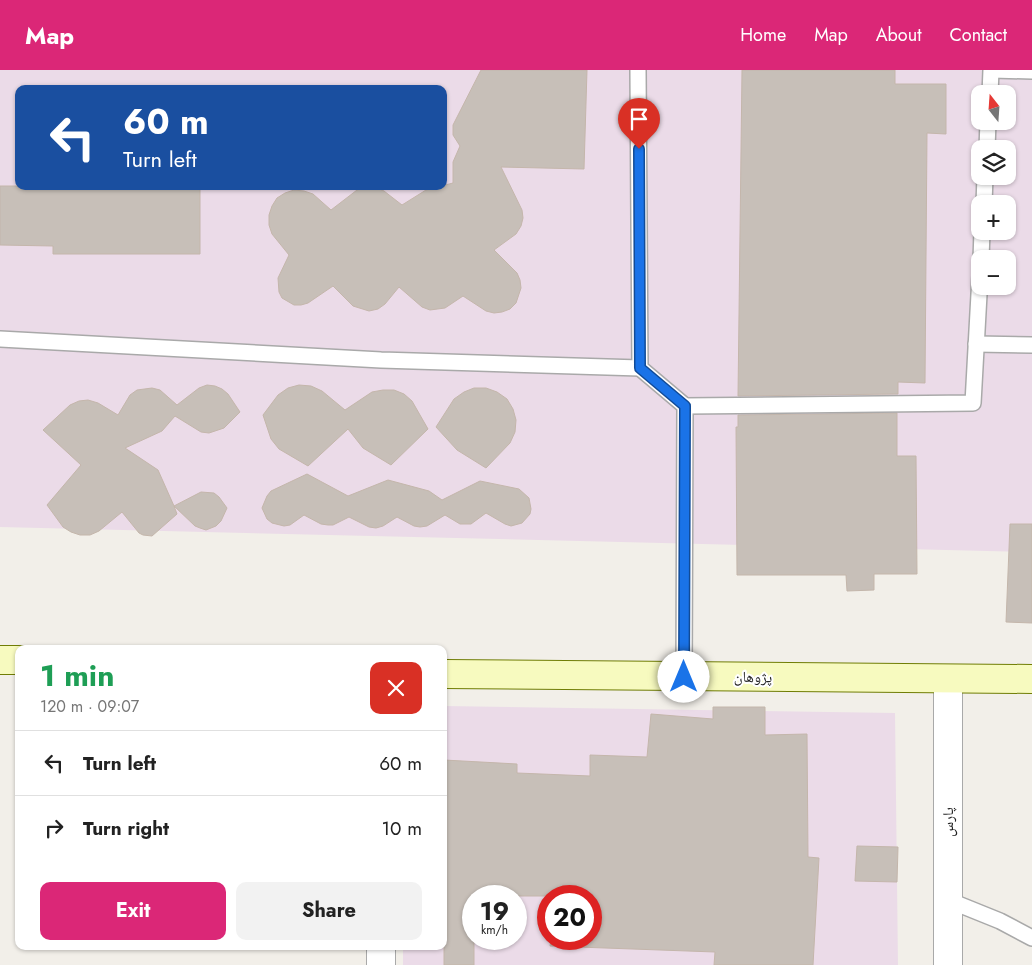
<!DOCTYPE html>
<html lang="en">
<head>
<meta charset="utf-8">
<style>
	body { margin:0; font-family:Jost,"Noto Naskh Arabic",sans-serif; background:#f2f2f2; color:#222; height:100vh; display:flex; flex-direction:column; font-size:19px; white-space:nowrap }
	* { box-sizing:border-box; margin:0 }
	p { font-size:16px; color:#767676 }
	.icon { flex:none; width:28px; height:28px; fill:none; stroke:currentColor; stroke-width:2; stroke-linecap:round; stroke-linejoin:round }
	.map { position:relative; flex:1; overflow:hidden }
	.details { position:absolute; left:15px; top:575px; width:432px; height:305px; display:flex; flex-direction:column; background:#fff; border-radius:10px; box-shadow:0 1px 4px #0004 }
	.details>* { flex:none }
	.hud { position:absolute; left:15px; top:15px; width:432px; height:105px; border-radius:10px; box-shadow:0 1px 4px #0004; background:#1a4fa0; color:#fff; overflow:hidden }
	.needle { width:32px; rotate:343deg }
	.tools { position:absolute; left:971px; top:15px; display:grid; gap:10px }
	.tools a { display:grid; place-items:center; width:45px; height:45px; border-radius:10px; background:#fff; box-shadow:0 1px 4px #0004; font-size:25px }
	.speed { position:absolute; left:462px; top:815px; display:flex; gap:10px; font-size:25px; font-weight:700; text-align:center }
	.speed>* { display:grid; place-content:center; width:65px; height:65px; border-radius:50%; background:#fff; box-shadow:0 1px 4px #0004; line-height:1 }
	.speed small { font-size:12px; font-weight:400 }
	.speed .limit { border:8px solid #d22; background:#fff; color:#111 }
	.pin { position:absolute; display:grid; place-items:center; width:42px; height:42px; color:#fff; margin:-51px -21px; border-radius:50% 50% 50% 0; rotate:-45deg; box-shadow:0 0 5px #0007 }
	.pin .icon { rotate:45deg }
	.me { position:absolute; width:55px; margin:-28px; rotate:0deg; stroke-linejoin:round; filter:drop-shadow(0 0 4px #0008) }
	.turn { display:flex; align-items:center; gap:18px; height:105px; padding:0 25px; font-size:22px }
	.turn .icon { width:65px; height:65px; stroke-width:2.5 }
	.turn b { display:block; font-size:35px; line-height:42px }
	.round { display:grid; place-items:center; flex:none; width:52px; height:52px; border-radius:10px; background:#f2f2f2 }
	.head { display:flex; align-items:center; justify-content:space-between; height:85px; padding:0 25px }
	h1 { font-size:30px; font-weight:700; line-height:38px; color:#1e9e55 }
	.primary-button { display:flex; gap:10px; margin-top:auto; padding:10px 25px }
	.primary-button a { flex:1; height:58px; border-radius:10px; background:#db2777; color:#fff; font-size:20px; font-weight:700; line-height:58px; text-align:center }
	.primary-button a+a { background:#f2f2f2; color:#222 }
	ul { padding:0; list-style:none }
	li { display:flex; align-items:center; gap:15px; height:65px; padding:0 25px; border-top:1px solid #e0e0e0 }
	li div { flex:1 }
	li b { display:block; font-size:19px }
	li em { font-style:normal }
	header { display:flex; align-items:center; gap:30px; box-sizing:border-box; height:70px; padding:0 25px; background:#db2777; color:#fff }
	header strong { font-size:24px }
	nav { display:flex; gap:28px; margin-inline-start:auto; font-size:18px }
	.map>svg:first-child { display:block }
	.industrial { fill:#ebdbe8; fill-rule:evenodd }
	.building { fill:#c7bfb8; stroke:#c4b6ab }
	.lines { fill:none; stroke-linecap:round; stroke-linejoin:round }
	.service-casing { stroke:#a9a9a9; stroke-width:18 }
	.minor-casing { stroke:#a9a9a9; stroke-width:30 }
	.secondary-casing { stroke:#707d05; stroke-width:30 }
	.service { stroke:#fff; stroke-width:15 }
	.minor { stroke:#fff; stroke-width:28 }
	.secondary { stroke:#f7fabf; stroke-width:28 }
	.route-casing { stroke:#114b97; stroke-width:12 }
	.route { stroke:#1a73e8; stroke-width:9 }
	.labels { text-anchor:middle; stroke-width:4; stroke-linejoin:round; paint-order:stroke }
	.street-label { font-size:15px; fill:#222; stroke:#fff }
</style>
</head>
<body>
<header>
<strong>Map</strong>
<nav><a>Home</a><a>Map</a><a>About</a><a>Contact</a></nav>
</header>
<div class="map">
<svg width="1032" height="895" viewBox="0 0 1032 895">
	<rect width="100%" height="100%" fill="#f2efe9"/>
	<g class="industrial">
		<path d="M0,0H1032V482L0,457ZM19,19H444V116H19ZM980,24H1008V51H980ZM980,79H1008V106H980ZM980,134H1008V161H980ZM980,189H1008V216H980Z"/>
		<path d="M444,636L895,643L898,895H403V876H444ZM474,826H516V869H474ZM549,826H591V869H549Z"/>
	</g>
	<g class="building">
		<polygon points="481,0 587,0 584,99 501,97 522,140 523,148 521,156 516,164 494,180 517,203 520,210 521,218 516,233 510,239 502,242 494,243 486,241 463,226 445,238 430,240 422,237 399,217 385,234 378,239 369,241 353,236 333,216 308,233 301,235 294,235 282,228 279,222 278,208 289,185 272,164 269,155 269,145 272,136 277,128 285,123 294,120 304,121 313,124 331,140 357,120 366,117 375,117 384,121 402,135 426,120 453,113 453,92 460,76 453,65 453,55"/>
		<polygon points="742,0 895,0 895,14 946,14 946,64 927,63 925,313 898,312 898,324 738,326"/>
		<polygon points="0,116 200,116 200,184 53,184 53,176 0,175"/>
		<polygon points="207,315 215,316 222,319 228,324 240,342 224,358 209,363 201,362 175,346 162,361 125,378 158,400 174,436 201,422 214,423 219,427 227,438 221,451 216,456 206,460 200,458 195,456 174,436 177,444 152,466 143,465 139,463 122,442 99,461 90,465 80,465 71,462 63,457 47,435 81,395 43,360 70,335 79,331 88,330 98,333 118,345 130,325 137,320 152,318 160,320 177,335 199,318"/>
		<polygon points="299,315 311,316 322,321 345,340 372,322 383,320 394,320 404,324 412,331 428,359 391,395 363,378 348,359 308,396 279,379 271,369 263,345 278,325 288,318"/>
		<polygon points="474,318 486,318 497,322 507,329 513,339 516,350 515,362 510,373 486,398 457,380 436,357 454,329 464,322"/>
		<polygon points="897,343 897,386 916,386 917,504 874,504 874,520 847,521 846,505 737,505 736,357 738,357 738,345"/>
		<polygon points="307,404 348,426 388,410 429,421 442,430 480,411 519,419 529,428 531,439 530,444 522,453 511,456 505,454 486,443 471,454 460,454 445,445 427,456 420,457 414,456 397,447 383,456 376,458 369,457 349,447 333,455 328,455 321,454 304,445 290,455 284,456 272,453 267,449 262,438 267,426 271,421"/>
		<polygon points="1010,454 1032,454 1032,553 1006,552"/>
		<polygon points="713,637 765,637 765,665 807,664 808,787 819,788 813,895 714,895 715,882 550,876 551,869 591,869 591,826 474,826 474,895 444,895 444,690 517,694 517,703 590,706 590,685 647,687 651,644 713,649"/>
		<polygon points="857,776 898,777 897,812 855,811"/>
	</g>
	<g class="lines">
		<g class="service-casing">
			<g id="service">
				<polyline points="638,0 640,298 685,336 684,607"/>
				<polyline points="992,0 1032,1"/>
				<polyline points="990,24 991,0"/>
				<polyline points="987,79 988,51"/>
				<polyline points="984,134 985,106"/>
				<polyline points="981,189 982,161"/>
				<polyline points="0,269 381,290 640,298"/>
				<polyline points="976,274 1032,275"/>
				<polyline points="685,336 973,333 980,206"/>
				<polyline points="948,830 1000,851 1032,868"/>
			</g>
		</g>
		<g class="minor-casing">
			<g id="minor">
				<polyline points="381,876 381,895"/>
				<polyline points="948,895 948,610"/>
			</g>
		</g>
		<g class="secondary-casing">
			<g id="secondary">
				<polyline points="0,590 19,590"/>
				<polyline points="444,604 1032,609"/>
			</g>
		</g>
		<use href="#service" class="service"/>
		<use href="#minor" class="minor"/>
		<use href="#secondary" class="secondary"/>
	</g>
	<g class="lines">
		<g class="route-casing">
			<polyline id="route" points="639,79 640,298 685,336 684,607"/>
		</g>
		<use href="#route" class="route"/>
	</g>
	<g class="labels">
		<g class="street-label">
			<text transform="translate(753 607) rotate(1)" y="5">پژوهان</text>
			<text transform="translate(948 752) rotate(-90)" y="5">پارس</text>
		</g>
	</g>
</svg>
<div class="tools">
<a><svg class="needle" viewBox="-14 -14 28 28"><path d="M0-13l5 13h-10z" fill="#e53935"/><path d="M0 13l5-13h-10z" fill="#767676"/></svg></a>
<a><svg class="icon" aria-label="layers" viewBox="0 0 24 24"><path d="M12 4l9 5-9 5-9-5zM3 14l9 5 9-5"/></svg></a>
<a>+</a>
<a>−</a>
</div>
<div class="speed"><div>19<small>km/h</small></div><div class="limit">20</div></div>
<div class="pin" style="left:639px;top:79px;background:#d93025"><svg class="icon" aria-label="arrive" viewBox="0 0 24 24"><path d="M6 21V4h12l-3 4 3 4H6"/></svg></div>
<svg class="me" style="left:684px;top:607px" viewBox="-20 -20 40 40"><circle r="19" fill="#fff"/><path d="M0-13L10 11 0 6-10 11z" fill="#1a73e8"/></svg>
<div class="hud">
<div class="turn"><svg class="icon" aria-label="left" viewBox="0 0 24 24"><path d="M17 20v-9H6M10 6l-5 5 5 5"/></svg><div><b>60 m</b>Turn left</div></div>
</div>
<section class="details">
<div class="head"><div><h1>1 min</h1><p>120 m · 09:07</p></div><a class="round" style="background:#d93025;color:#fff"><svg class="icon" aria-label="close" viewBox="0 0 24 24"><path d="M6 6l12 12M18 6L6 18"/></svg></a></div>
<ul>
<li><svg class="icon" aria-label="left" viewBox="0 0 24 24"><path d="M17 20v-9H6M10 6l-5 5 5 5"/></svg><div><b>Turn left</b></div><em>60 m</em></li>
<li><svg class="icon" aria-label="right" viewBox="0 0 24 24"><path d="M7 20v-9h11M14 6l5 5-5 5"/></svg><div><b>Turn right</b></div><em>10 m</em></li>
</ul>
<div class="primary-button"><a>Exit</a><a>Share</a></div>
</section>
</div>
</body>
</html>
